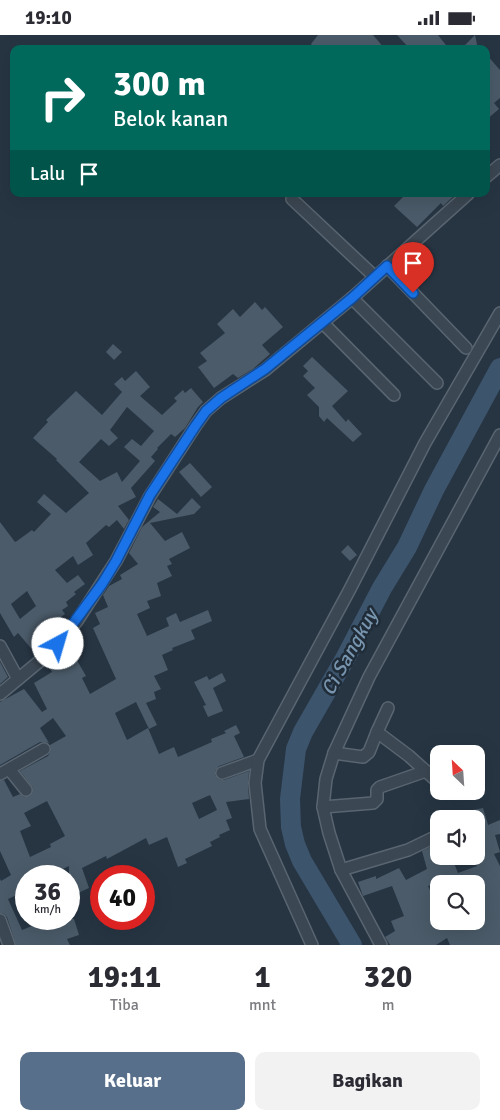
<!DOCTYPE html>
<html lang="id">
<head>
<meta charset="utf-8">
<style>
	body { margin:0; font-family:Signika,sans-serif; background:#f2f2f3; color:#2b2b33; height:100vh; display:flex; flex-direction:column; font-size:19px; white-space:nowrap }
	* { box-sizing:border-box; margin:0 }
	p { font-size:16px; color:#7c7c81 }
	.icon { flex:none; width:28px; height:28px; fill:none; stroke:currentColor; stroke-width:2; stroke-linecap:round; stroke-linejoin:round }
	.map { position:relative; height:910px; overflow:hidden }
	.details { display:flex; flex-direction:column; background:#fff; flex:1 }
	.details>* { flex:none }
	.hud { position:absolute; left:10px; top:10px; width:480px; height:152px; border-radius:10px; box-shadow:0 5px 20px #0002; background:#00695c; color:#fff; overflow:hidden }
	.needle { width:32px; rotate:335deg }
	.controls { position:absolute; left:430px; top:710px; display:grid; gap:10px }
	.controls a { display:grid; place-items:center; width:55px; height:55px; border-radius:10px; background:#fff; box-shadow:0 5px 20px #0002; font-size:25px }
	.speed { position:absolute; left:15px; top:830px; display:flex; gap:10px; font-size:25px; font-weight:700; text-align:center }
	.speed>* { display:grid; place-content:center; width:65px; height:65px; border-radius:50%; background:#fff; box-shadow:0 5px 20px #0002; line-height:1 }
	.speed small { font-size:12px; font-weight:400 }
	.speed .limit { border:8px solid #d22; background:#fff; color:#111 }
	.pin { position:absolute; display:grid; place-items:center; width:42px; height:42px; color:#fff; margin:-51px -21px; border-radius:50% 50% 50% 0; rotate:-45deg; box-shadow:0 0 5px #0007 }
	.pin .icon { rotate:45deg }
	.me { position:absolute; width:55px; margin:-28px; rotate:39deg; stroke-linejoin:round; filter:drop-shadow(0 0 4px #0008) }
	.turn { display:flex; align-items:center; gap:18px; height:105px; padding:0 20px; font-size:22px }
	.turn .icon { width:65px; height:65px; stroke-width:2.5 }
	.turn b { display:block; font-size:35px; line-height:42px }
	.then { display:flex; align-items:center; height:48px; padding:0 20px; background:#0003; gap:10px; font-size:19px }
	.eta { display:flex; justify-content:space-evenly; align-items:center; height:85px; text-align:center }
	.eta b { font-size:30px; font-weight:700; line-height:35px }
	.button { display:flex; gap:10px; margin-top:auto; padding:10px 20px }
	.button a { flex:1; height:58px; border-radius:10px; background:#586f8c; color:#fff; font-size:20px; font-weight:700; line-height:58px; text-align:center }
	.button a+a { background:#f2f2f3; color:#2b2b33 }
	.status { display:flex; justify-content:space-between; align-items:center; height:35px; padding:0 25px; background:#fff; direction:ltr }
	.status svg { height:14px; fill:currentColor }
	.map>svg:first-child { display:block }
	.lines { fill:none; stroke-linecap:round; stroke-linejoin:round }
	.river { stroke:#3c546c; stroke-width:20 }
	.building { fill:#4b5b69; fill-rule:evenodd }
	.minor-casing { stroke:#596570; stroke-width:14 }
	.minor { stroke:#3b4753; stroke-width:11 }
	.route-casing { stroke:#114b97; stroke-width:12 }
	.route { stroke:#1a73e8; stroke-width:9 }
	.labels { text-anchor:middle; stroke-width:5; stroke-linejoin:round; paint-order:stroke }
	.water-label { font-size:20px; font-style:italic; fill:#7895af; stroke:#202c38 }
</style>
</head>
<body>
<div class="status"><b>19:10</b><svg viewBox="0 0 49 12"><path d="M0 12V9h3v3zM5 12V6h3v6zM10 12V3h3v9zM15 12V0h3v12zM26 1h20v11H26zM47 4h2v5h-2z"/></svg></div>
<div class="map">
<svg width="500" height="910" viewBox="0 0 500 910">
	<rect width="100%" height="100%" fill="#273543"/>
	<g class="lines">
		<polyline class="river" points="352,910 302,826 295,809 291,792 290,764 296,714 303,697 346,622 382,553 407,512 434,455 500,333"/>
	</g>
	<g class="building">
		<polygon points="318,0 373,0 385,14 316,14 311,9"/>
		<polygon points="397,0 438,0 449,14 410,14"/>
		<polygon points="475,0 478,14 461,14"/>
		<polygon points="486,19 500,35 500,63 494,68 499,74 486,85"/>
		<polygon points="406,159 456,159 443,171 441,168 417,192 394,171"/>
		<polygon points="255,267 262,275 265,272 283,292 262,310 270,319 253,334 238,343 233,339 214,353 198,332 207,326 200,318 225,298 217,289 233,274 240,282"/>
		<polygon points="113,309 122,317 114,325 106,317"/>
		<polygon points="312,322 348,356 332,371 346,387 348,384 362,399 353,407 327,383 324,387 319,381 319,372 307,360 315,353 303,341 308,336 303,331"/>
		<path d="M136,336L150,352L140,361L162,380L177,366L174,363L183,355L185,358L191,353L203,367L198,372L185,393L175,402L171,399L157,413L158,414L151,422L155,426L131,453L136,462L118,471L129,485L124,494L117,485L109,492L106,490L86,508L93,520L78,530L73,521L55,535L67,548L78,540L85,549L74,557L76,559L66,567L68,571L62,575L65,579L57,585L55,582L53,584L60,595L40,611L42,615L35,618L18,598L14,602L0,578V487L15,507L17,506L32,495L34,497L51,479L37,467L44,459L66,478L89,458L56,425L57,424L33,403L48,387L46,385L76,356L102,380L122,357L114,349L122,342L125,346ZM127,372L154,396L141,411L132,404L124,412L140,426L122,447L117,437L100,446L79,427L101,404L109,411L118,403L110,395ZM27,556L36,571L20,584L11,569Z"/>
		<polygon points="190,428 212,452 201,462 179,437"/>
		<path d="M192,463L201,472L194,479L150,488L165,506L182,497L190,513L169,524L172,529L167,531L172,541L157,548L161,561L147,566L150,573L137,579L147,601L169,591L166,583L176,578L180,587L208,575L212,586L191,595L195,604L172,613L173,615L162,620L168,635L154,641L161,654L154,657L156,664L146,668L157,690L149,694L136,667L115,678L127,705L148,693L159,719L174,712L178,722L212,707L211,704L226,698L224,696L236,690L240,698L234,701L244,722L219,731L215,736V740L218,744L224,745L249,736L248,749L249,764L226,767L232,783L226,785L230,795L219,800L220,802L210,807L212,811L185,824L187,828L178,832L167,802L149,810L146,803L107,824L106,821L82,833L89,853L69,862V831L48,841H26V856L8,864L22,895L49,884H74L79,900L67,904L70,910H16L7,882L4,879L0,878V844L1,846L11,840L0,816V746L4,745L13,762L20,759L24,762L30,761L33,753L20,736L48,721L51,715L50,710L66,701L53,683L40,693L49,708L45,707H40L0,730V667L24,654L42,677L47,674L34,648L52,637L49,631L55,628L53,625L71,615L86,641L82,643L90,659L116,644L93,593L100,589L95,578L108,572L103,560L109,551L122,544L120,540L138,529L129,518L142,492L160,477L153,472L158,464L177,479ZM210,760L217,775L199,784L192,768ZM47,766L65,801L50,809L51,812L30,822L20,796L31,791L24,778Z"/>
		<polygon points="348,510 357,520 350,526 341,517"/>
		<polygon points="0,627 8,642 0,649"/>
		<polygon points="222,638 226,646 213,653 223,676 208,682 203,671 206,670 194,647 207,641 209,645"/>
		<path d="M483,773L488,790L500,785V799L495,800L500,817L494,819L500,831V910H450L447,903L436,910H390L385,902L395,896L391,886L404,881L392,851L363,861L358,847L376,841V844L399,833L406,845L427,834L422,816L439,808V821H447L450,830L454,828L458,838L477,831L474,821H476V802L480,801L473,775ZM445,844L447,849H476V886H439V873L428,851Z"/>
	</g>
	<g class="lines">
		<g class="minor-casing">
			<g id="minor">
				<polyline points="486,142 500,130"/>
				<polyline points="292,164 375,242"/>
				<polyline points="387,231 466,313"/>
				<polyline points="352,263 437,348"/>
				<polyline points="323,288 394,360"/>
				<polyline points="0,611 18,644"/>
				<polyline points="0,659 47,620 58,609 77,586 116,526 150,461 196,390 206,376 221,363 265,335 352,263 468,159"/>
				<polyline points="377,697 388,673"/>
				<polyline points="334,718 363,722 369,717 377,697 409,721 439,748"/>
				<polyline points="9,734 44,714"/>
				<polyline points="222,738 258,725"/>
				<polyline points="0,739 9,734 26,755"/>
				<polyline points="323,772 373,768 377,764 377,755 380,752 426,736"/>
				<polyline points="341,835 408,815 439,800"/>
				<polyline points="0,885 9,910"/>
				<polyline points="312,910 260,794 255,748 258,725 350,554 425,408 500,278"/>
				<polyline points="381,910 341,835 329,798 323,772 326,744 334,718 369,642 500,400"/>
			</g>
		</g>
		<use href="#minor" class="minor"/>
	</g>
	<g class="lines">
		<g class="route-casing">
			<polyline id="route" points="58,609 102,549 116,526 150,460 196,390 206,376 221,363 265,334 352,263 387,231 413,258"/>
		</g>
		<use href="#route" class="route"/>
	</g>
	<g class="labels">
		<g class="water-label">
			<text transform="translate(349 617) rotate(-61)" y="7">Ci Sangkuy</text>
		</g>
	</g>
</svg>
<div class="controls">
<a><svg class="needle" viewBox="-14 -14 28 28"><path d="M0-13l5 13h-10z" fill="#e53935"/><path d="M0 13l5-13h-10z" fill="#7c7c81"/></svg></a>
<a><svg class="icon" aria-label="sound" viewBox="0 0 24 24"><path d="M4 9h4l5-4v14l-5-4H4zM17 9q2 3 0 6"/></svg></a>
<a><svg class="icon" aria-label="search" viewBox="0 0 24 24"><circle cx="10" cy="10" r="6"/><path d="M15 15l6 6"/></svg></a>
</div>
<div class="speed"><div>36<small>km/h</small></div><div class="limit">40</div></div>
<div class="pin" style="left:413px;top:258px;background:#d93025"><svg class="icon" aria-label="arrive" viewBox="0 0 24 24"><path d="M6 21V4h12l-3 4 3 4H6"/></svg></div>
<svg class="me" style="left:58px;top:609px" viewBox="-20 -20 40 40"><circle r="19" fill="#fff"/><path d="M0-13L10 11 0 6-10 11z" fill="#1a73e8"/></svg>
<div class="hud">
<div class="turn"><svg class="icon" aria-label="right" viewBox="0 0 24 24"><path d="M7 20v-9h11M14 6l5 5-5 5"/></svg><div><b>300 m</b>Belok kanan</div></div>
<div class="then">Lalu<svg class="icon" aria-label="arrive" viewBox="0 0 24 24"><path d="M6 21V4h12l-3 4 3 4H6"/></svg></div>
</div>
</div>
<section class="details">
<div class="eta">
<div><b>19:11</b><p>Tiba</p></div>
<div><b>1</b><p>mnt</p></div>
<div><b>320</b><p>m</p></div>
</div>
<div class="button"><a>Keluar</a><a>Bagikan</a></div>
</section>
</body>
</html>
